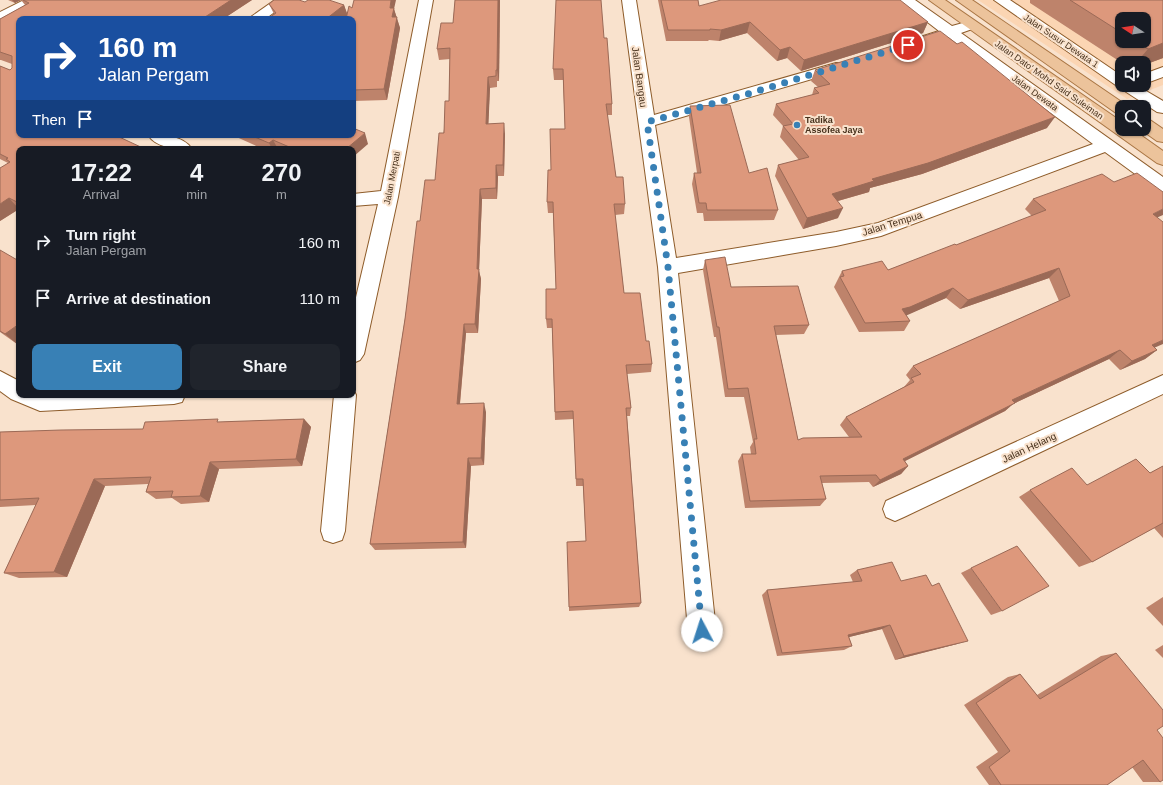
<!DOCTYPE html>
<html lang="en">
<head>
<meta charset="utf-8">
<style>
	body { margin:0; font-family:Helvetica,sans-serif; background:#20242c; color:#f1f3f6; height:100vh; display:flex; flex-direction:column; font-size:15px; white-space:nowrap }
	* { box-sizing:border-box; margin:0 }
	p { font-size:13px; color:#9ea1a6 }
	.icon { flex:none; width:22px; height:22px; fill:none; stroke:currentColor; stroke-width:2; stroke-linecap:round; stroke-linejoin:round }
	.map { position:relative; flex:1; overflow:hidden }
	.details { position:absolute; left:16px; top:146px; width:340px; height:252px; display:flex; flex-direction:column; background:#171b24; border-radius:8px; box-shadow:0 1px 3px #0004 }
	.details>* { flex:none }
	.hud { position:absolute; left:16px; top:16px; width:340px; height:122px; border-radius:8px; box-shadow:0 1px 3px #0004; background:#1a4fa0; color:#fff; overflow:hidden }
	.needle { width:26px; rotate:282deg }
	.controls { position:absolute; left:1115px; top:12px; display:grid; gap:8px }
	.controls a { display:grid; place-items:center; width:36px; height:36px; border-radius:8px; background:#171b24; box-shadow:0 1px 3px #0004; font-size:20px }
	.pin { position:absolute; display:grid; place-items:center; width:34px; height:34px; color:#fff; margin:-17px; border:2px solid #fff; border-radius:50%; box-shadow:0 1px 4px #0007 }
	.me { position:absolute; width:44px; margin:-22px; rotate:355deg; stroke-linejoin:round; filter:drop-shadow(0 0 3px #0008) }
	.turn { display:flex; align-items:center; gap:14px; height:84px; padding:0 16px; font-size:18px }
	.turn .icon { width:52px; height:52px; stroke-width:2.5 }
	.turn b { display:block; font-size:28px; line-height:34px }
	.then { display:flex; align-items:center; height:38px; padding:0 16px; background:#0003; gap:8px; font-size:15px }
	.eta { display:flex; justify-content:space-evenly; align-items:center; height:68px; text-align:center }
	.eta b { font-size:24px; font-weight:700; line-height:28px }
	.primary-button { display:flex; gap:8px; margin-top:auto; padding:8px 16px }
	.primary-button a { flex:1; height:46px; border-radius:8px; background:#3880b5; color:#fff; font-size:16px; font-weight:700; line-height:46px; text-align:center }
	.primary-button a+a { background:#20242c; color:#f1f3f6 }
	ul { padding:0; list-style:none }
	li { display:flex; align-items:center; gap:12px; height:56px; padding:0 16px }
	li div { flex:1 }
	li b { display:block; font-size:15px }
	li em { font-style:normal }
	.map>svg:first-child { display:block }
	.built { fill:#fbd5b3; fill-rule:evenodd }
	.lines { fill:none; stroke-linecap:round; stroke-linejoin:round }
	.minor-casing { stroke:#8e5c2a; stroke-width:2 }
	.major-casing { stroke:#aa7644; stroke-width:2 }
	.minor { fill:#fff; fill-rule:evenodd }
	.major { fill:#ecc39b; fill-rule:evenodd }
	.wall { fill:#be836b; fill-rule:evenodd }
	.shaded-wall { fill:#9b6a57 }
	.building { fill:#dd987c; stroke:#9b6a57 }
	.route { stroke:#3880b5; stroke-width:7; stroke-dasharray:0 12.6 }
	.poi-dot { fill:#3880b5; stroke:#f9e2cd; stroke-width:1.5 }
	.labels { text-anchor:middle; stroke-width:4; stroke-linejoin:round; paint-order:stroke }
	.far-street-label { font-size:9px; fill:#47311c; stroke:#f9e2cd }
	.far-poi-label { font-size:9px; font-weight:bold; fill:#47311c; stroke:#f9e2cd; text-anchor:start }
	.street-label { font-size:10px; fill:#47311c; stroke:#f9e2cd }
</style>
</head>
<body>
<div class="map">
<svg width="1163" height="785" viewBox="0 0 1163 785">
	<rect width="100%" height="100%" fill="#f9e2cd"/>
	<path class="built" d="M978,0H1111L1163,30V85L1127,99ZM1122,19H1144V41H1122ZM1122,63H1144V85H1122Z"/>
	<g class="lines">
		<g class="minor-casing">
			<g id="minor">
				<polygon points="24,0 41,0 39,3 0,22 0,12"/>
				<polygon points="275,0 291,0 265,19 248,19"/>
				<polygon points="419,0 433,0 398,197 364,354 360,360 353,363 353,310 378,204 353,206 353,194 381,191"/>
				<polygon points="622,0 636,0 654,115 836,63 846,63 849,66 846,69 655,125 676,258 836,232 878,223 1093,144 948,37 916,47 911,46 909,43 911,40 939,31 899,0 915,0 952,26 970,21 975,22 977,25 975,28 961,33 1163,177 1163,192 1157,190 1105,152 881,236 836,246 678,273 716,631 712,641 702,645 692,641 688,631 658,267"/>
				<polygon points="994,0 1010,0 1122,76 1122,85 1136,85 1163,101 1163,113 1157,112 1117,86"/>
				<polygon points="1163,67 1163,77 1144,84 1144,74"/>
				<path d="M148,135C162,135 183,135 192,149C178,149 157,149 148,135Z"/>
				<polygon points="0,371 19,381 19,395 185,395 182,402 174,404 40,411 11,399 0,391"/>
				<polygon points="1163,375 1163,394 904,517 895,521 886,517 883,509 886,501"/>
				<polygon points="353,389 356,395 345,531 342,540 333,543 324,540 321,531 334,395 353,395"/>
			</g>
		</g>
		<g class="major-casing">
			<g id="major">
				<polygon points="929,0 945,0 1122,122 1122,129 1132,129 1163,151 1163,165 1157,163"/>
				<polygon points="956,0 972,0 1129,107 1122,107 1122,114 1116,113"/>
				<polygon points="1144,119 1150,120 1163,129 1163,142 1157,141 1140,129 1144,129"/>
			</g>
		</g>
		<use href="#minor" class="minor"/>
		<use href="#major" class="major"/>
	</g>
	<g class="wall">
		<polygon points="8,0 21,0 15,3"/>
		<polygon points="21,0 252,0 223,19 19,19 19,209 0,221 8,163 0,159 0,66 10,70 12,68 12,64 1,60 0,60 0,19 25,5"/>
		<polygon points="455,0 500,0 499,81 497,81 497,87 490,88 488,124 505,134 504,176 498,176 497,199 482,199 479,271 481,279 478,333 466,333 460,404 486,412 484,465 471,466 466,548 375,550 370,544 420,221 435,180 449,101 450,59 439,60 437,49 453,23"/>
		<polygon points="658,0 698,0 699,6 928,22 923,33 801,71 787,58 777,61 747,33 719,41 709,40 708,41 666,41"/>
		<path d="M1030,0H1163V58L1144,65V63H1122L1030,3ZM1122,19L1144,41H1122Z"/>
		<polygon points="305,2 344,5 347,14 352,8 394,9 400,28 387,100 353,101 353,19 346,17 344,19 267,19 274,14 269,4"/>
		<polygon points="604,38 612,104 612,115 607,115 616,177 625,204 624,214 615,215 624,293 646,341 652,364 651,372 627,374 631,408 630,416 627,416 641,603 639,607 569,611 569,607 586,541 583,486 576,486 574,419 555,420 552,328 547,328 546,319 556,289 553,213 548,213 547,202 551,170 565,129 563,80 554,80 553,69"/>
		<polygon points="815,70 1047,128 922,174 870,188 869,192 838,201 838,218 803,229 775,176 778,165 799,160 780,137 783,126 773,115 776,104 812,95 814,88 818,87 811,81"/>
		<polygon points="690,106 749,173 778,210 774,220 704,221 703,213 697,213 692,184 694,173 697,173 689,117"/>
		<polygon points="216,135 225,135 222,138"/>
		<polygon points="232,135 353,135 368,144 353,149 263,149"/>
		<polygon points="1033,199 1158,218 1155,348 1157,350 1145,359 1120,370 1109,359 1013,404 1005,411 905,461 908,466 901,474 873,487 869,482 822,483 826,499 820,506 745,508 738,461 742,454 751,454 750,447 753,442 744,397 725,397 716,337 714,337 703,270 705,260 731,287 809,325 804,334 776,335 798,440 849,437 840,425 846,417 904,387 910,380 906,375 913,366 1059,301 1049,278 960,309 946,298 906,315 910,321 904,331 859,332 834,287 842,271 888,270 956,245 1032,216 1025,209"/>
		<polygon points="0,250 17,344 0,332"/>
		<polygon points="304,419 311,427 302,466 219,469 209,502 181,504 172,498 156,499 146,492 148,484 105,486 67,577 19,578 4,573 36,505 0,507 0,432 143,429 221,422"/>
		<polygon points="1163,466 1163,538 1154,528 1092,562 1079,567 1019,497 1030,490 1087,485 1150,473"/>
		<polygon points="971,568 1002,611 991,615 961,573"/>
		<polygon points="857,570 901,581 957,644 895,660 882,629 849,637 852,646 844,650 777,656 762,595 767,590 853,582 850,575"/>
		<polygon points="1163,597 1163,626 1146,608"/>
		<polygon points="1163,645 1163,658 1155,650"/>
		<polygon points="1116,653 1157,730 1160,782 1143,782 1132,767 1107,785 989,785 976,767 998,752 964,705 1008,677 1020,674 1037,695 1101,656"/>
	</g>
	<g class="shaded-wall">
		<polygon points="12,0 21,0 15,3"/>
		<polygon points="231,0 252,0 223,19 202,19"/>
		<polygon points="391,0 396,0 394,9 400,28 387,100 384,89 390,8"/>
		<polygon points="498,0 500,0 499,81 497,70"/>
		<polygon points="344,5 348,16 344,19 326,19"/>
		<polygon points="750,22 747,33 719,41 721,30"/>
		<polygon points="928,22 923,33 801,71 804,60"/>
		<polygon points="1163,43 1163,58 1144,65 1144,63 1136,63 1148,49"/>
		<polygon points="790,47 787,58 777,61 780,50"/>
		<polygon points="488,77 490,88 488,135 486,124"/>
		<polygon points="1055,117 1047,128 922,174 870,188 869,192 827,204 832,194 872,179"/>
		<polygon points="504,123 505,134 504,176 503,165"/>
		<polygon points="365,133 368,144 353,157 353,149 346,149"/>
		<polygon points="221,135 225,135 222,138"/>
		<polygon points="273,140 278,149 272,149 269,143"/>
		<polygon points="496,165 498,176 497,199 496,188"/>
		<polygon points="480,189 482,199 479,271 481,279 478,333 475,324"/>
		<polygon points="9,198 19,209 0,221 0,204"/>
		<polygon points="843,208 838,218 803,229 807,218"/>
		<polygon points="1163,209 1163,215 1142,224 1153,214"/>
		<polygon points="1059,268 1049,278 960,309 968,300"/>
		<polygon points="953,288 946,298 903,317 902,309"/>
		<polygon points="19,324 19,342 17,344 5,334"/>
		<polygon points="464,324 466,333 459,413 457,404"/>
		<polygon points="1163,340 1163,344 1140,354 1152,345"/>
		<polygon points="1120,350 1109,359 1013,404 1005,411 895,466 903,459 1012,400"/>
		<polygon points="1157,350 1145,359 1120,370 1132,361"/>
		<polygon points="484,403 486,412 484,465 481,458"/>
		<polygon points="304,419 311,427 302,466 296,459"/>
		<polygon points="468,458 471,466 466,548 463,542"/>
		<polygon points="210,462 219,469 209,502 200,496"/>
		<polygon points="908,466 901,474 873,487 880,480"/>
		<polygon points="94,479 105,486 67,577 54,572"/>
		<polygon points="890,625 882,629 841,639 848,635"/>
		<polygon points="968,641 957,644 895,660 904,656"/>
	</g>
	<g class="building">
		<polygon points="23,0 231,0 202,19 19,19 19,92 17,93 19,94 19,135 115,135 145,149 19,149 19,203 9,198 0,204 0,168 10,162 6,159 8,158 0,154 0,66 10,70 12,68 12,56 0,52 0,19 29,3"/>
		<polygon points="274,0 299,0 305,2 308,0 329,0 344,5 326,19 267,19 276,13 269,4"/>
		<polygon points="354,0 391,0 390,8 394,8 392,17 397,17 384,89 353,90 353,19 346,19 349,6 352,8"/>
		<polygon points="455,0 498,0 497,70 496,70 496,76 488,77 486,124 504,123 503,165 496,165 496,188 480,189 477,269 479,269 475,324 464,324 457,404 484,403 481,458 468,458 463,542 370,544 405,319 417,221 420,221 425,180 435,180 439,133 444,133 445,101 449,101 450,48 437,49 441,23 453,23"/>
		<polygon points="556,0 601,0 604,38 607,38 612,104 606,104 616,177 623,177 625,204 614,204 624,293 640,293 646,341 649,341 652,364 626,365 631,408 626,408 641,603 569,607 567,542 586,541 583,479 576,479 573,411 555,412 552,319 546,319 546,289 556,289 553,202 547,202 548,170 551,170 550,129 565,129 563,69 553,69"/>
		<polygon points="661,0 698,0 699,6 721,0 900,0 928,22 804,60 790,47 780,50 750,22 721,30 710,29 710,30 668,30"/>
		<polygon points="1070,0 1163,0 1163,43 1148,49 1135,41 1144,41 1144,19 1122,19 1122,33"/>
		<polygon points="940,31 957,44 962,42 1055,117 928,163 872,179 874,181 832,194 843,208 807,218 778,165 809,157 783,126 793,124 776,104 819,93 814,88 830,84 815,70"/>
		<polygon points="730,105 749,173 767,168 778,210 707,210 706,203 699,203 694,173 701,173 690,106"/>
		<polygon points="353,128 365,133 346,149 294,149 273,140 269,143 250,135 353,135"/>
		<polygon points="1137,173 1163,192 1163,209 1153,214 1163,222 1163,340 1152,345 1157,350 1132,361 1120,350 1012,400 1015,403 903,459 908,466 880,480 876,475 820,476 826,499 750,501 742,454 756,454 754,439 757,439 748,388 728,389 719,327 717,327 705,260 725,257 731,287 798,286 809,325 774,326 798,440 803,438 862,437 846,417 914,382 911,378 921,374 913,366 1070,296 1059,268 968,300 953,288 910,307 902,309 910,321 865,323 840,277 844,276 842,271 882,261 888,270 955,244 956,245 1046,210 1033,199 1102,174 1114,182"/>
		<polygon points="0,250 19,261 19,324 5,334 0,331"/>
		<polygon points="218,419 217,422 304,419 296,459 210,462 200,496 171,497 173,491 146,492 151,477 94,479 54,572 4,573 39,498 0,500 0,432 61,430 143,429 145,422"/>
		<polygon points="1136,459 1150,473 1163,466 1163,523 1092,562 1030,490 1072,468 1087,485"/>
		<polygon points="1017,546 1049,586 1002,611 971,568"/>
		<polygon points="892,562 901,581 926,575 932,586 939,583 968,641 904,656 890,625 848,635 852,646 782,653 767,590 862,581 857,570"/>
		<polygon points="1116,653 1163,710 1163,726 1157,730 1163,738 1163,780 1160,782 1143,760 1107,785 1001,785 989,767 1010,751 976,703 1020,674 1040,699"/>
	</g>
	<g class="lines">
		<polyline class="route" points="702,631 668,267 647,122 751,93 908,45"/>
	</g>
	<circle class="poi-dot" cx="797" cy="125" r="4"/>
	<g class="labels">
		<g class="far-street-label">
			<text transform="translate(1061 41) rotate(34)" y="3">Jalan Susur Dewata 1</text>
			<text transform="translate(1049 80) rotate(35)" y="3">Jalan Dato' Mohd Said Suleiman</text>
			<text transform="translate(1035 93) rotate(36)" y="3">Jalan Dewata</text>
			<text transform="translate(392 178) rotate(-79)" y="3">Jalan Merpati</text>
		</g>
		<g class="far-poi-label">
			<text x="805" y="123">Tadika<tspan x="805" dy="10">Assofea Jaya</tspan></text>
		</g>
		<g class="street-label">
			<text transform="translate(640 77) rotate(82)" y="4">Jalan Bangau</text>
			<text transform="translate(892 223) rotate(-17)" y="4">Jalan Tempua</text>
			<text transform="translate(1029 447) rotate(-25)" y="4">Jalan Helang</text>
		</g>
	</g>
</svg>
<div class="controls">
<a><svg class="needle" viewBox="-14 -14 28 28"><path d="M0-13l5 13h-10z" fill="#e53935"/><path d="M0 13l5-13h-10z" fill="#9ea1a6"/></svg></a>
<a><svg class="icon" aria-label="sound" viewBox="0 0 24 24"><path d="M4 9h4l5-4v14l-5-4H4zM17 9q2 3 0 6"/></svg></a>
<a><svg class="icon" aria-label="search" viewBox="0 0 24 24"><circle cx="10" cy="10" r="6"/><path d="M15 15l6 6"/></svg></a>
</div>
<div class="pin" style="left:908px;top:45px;background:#d93025"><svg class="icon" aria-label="arrive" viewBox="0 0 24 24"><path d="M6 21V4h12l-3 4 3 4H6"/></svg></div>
<svg class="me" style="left:702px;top:631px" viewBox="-20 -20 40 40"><circle r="19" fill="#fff"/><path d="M0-13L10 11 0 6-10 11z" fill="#3880b5"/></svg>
<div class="hud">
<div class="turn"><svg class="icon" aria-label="right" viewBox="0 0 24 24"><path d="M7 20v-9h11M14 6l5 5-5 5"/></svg><div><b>160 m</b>Jalan Pergam</div></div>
<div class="then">Then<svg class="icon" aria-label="arrive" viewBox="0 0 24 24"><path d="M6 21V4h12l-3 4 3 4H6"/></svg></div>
</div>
<section class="details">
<div class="eta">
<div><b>17:22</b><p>Arrival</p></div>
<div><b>4</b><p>min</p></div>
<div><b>270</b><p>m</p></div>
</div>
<ul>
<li><svg class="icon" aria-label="right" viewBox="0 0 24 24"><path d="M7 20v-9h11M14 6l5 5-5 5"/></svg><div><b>Turn right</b><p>Jalan Pergam</p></div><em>160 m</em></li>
<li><svg class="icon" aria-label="arrive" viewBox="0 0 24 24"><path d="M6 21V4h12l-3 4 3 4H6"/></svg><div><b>Arrive at destination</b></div><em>110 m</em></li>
</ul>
<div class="primary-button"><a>Exit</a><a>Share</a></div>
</section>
</div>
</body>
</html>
